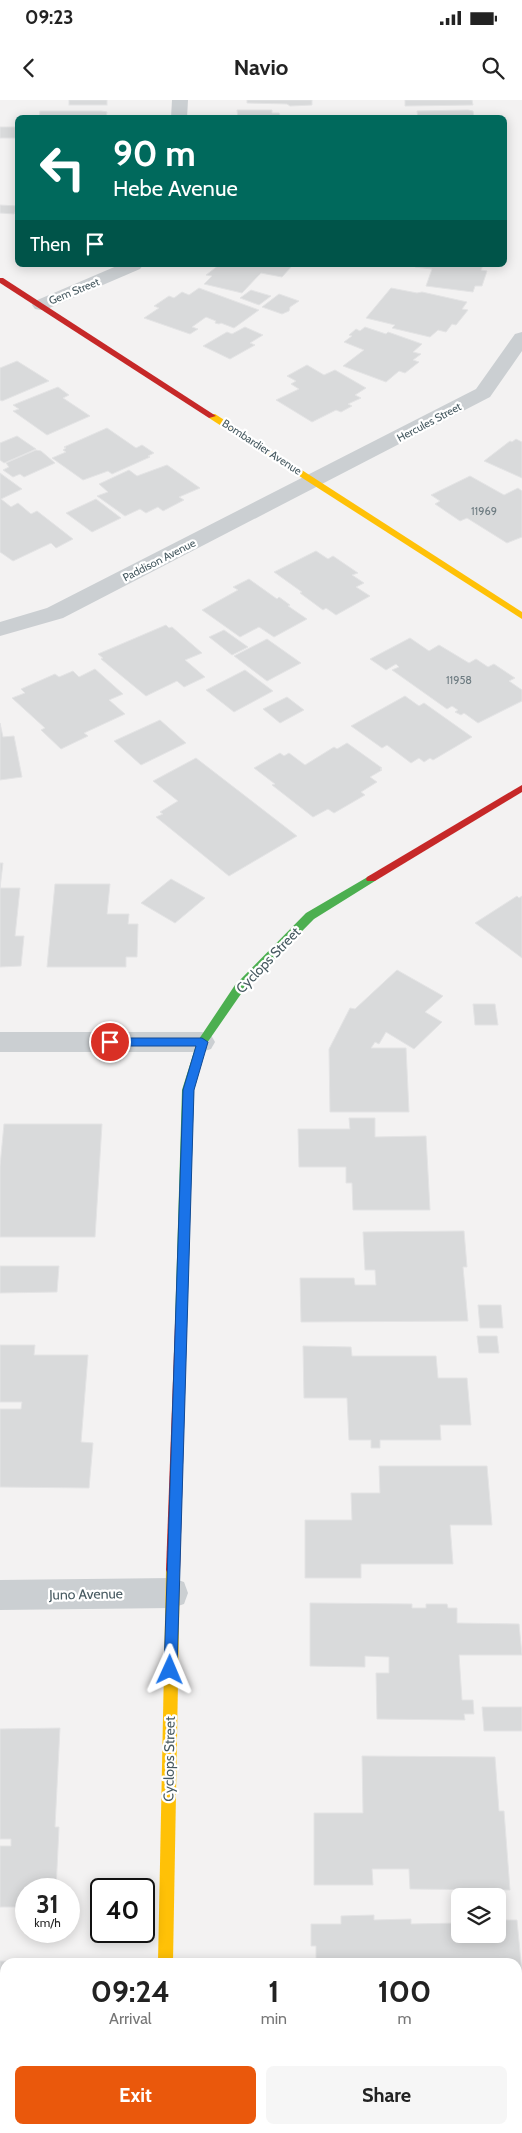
<!DOCTYPE html>
<html lang="en">
<head>
<meta charset="utf-8">
<style>
	body { margin:0; font-family:Cabin,sans-serif; background:#f6f6f6; color:#222; height:100vh; display:flex; flex-direction:column; font-size:19px; white-space:nowrap }
	* { box-sizing:border-box; margin:0 }
	p { font-size:16px; color:#767676 }
	.icon { flex:none; width:28px; height:28px; fill:none; stroke:currentColor; stroke-width:2; stroke-linecap:round; stroke-linejoin:round }
	.map { position:relative; flex:1; overflow:hidden }
	.panel { position:absolute; left:0px; top:1858px; width:522px; height:176px; display:flex; flex-direction:column; background:#fff; border-radius:15px 15px 0 0; box-shadow:0 2px 12px #0003 }
	.panel>* { flex:none }
	.guide { position:absolute; left:15px; top:15px; width:492px; height:152px; border-radius:8px; box-shadow:0 2px 12px #0003; background:#00695c; color:#fff; overflow:hidden }
	.tools { position:absolute; left:451px; top:1788px; display:grid; gap:10px }
	.tools a { display:grid; place-items:center; width:55px; height:55px; border-radius:8px; background:#fff; box-shadow:0 2px 12px #0003; font-size:25px }
	.speed { position:absolute; left:15px; top:1778px; display:flex; gap:10px; font-size:25px; font-weight:700; text-align:center }
	.speed>* { display:grid; place-content:center; width:65px; height:65px; border-radius:50%; background:#fff; box-shadow:0 2px 12px #0003; line-height:1 }
	.speed small { font-size:12px; font-weight:400 }
	.speed .limit { border:2px solid #111; border-radius:8px; background:#fff; color:#111 }
	.pin { position:absolute; display:grid; place-items:center; width:42px; height:42px; color:#fff; margin:-21px; border:2px solid #fff; border-radius:50%; box-shadow:0 1px 5px #0007 }
	.me { position:absolute; width:55px; margin:-28px; rotate:1deg; stroke-linejoin:round; filter:drop-shadow(0 0 4px #0008) }
	.turn { display:flex; align-items:center; gap:18px; height:105px; padding:0 15px; font-size:22px }
	.turn .icon { width:65px; height:65px; stroke-width:2.5 }
	.turn b { display:block; font-size:35px; line-height:42px }
	.then { display:flex; align-items:center; height:48px; padding:0 15px; background:#0003; gap:10px; font-size:19px }
	.eta { display:flex; justify-content:space-evenly; align-items:center; height:85px; text-align:center }
	.eta b { font-size:30px; font-weight:800; line-height:35px }
	.action { display:flex; gap:10px; margin-top:auto; padding:10px 15px }
	.action a { flex:1; height:58px; border-radius:8px; background:#ea580c; color:#fff; font-size:20px; font-weight:800; line-height:58px; text-align:center }
	.action a+a { background:#f6f6f6; color:#222 }
	.status { display:flex; justify-content:space-between; align-items:center; height:35px; padding:0 25px; background:#fff; direction:ltr }
	.status svg { height:14px; fill:currentColor }
	header { display:flex; justify-content:space-between; align-items:center; height:65px; padding:0 15px; background:#fff; font-size:22px; font-weight:800 }
	.map>svg:first-child { display:block }
	.building { fill:#d9dadb; stroke:#e4e4e5 }
	.lines { fill:none; stroke-linecap:round; stroke-linejoin:round }
	.street { fill:#cbcfd2; fill-rule:evenodd }
	.fast { fill:#4caf50; fill-rule:evenodd }
	.slow { fill:#ffc107; fill-rule:evenodd }
	.jam { fill:#c62828; fill-rule:evenodd }
	.route { fill:#1a73e8; stroke:#114b97 }
	.labels { text-anchor:middle; stroke-width:4.5; stroke-linejoin:round; paint-order:stroke }
	.far-street-label { font-size:11px; fill:#475a61; stroke:#fff }
	.number-label { font-size:11px; fill:#6d7b81 }
	.street-label { font-size:14px; fill:#475a61; stroke:#fff }
</style>
</head>
<body>
<div class="status"><b>09:23</b><svg viewBox="0 0 49 12"><path d="M0 12V9h3v3zM5 12V6h3v6zM10 12V3h3v9zM15 12V0h3v12zM26 1h20v11H26zM47 4h2v5h-2z"/></svg></div>
<header><svg class="icon" aria-label="back" viewBox="0 0 24 24"><path d="M15 5l-7 7 7 7"/></svg>Navio<svg class="icon" aria-label="search" viewBox="0 0 24 24"><circle cx="10" cy="10" r="6"/><path d="M15 15l6 6"/></svg></header>
<div class="map">
<svg width="522" height="2033" viewBox="0 0 522 2033">
	<rect width="100%" height="100%" fill="#f3f2f2"/>
	<g class="building">
		<rect x="69" y="0" width="38" height="5"/>
		<polygon points="247,0 312,0 312,5 290,6 287,4 247,3"/>
		<polygon points="405,0 472,0 473,5 405,6"/>
		<polygon points="237,10 272,10 272,13 279,13 281,18 238,18"/>
		<polygon points="468,10 473,11 474,18 418,18 417,11"/>
		<polygon points="40,11 101,11 107,12 106,18 39,18"/>
		<polygon points="0,27 18,27 17,38 0,38"/>
		<polygon points="0,105 18,106 14,114 0,113"/>
		<polygon points="219,165 282,165 291,167 282,177 261,173 242,193 204,184 212,176 206,175"/>
		<polygon points="416,165 483,165 481,170 487,171 482,186 475,186 473,192 426,186 432,169 415,167"/>
		<polygon points="199,188 259,210 234,228 221,223 219,224 215,223 216,221 206,217 192,227 198,229 190,234 144,218 159,208 154,206 169,196 174,198 182,192 189,195"/>
		<polygon points="391,188 417,193 422,192 467,202 462,209 468,210 456,225 452,224 446,232 438,230 430,237 392,228 395,225 366,218"/>
		<polygon points="251,190 271,196 259,205 240,198"/>
		<polygon points="279,194 299,201 290,207 289,211 282,214 262,207"/>
		<polygon points="245,227 263,235 250,243 255,245 230,259 203,246 227,232 232,234"/>
		<polygon points="365,227 386,234 388,232 422,244 413,252 421,254 413,260 419,262 405,273 399,271 386,282 343,266 364,250 344,242 352,236 349,235 356,229 360,231"/>
		<polygon points="17,261 49,281 2,301 0,300 0,268"/>
		<polygon points="307,265 324,275 335,270 366,288 355,295 361,298 348,304 352,306 341,312 336,310 312,322 276,300 299,289 291,284 296,281 287,276"/>
		<polygon points="58,287 69,295 63,298 90,316 47,335 13,311 19,309 13,305"/>
		<polygon points="107,328 136,348 142,345 154,353 148,356 150,357 112,374 108,371 83,380 52,358 66,352 63,350 66,348 64,347"/>
		<polygon points="17,336 36,349 4,363 0,360 0,343"/>
		<polygon points="516,339 522,342 522,378 484,361 510,341 512,342"/>
		<polygon points="36,350 41,351 55,363 24,377 20,374 13,377 3,370 9,367 6,363"/>
		<polygon points="167,365 200,388 179,397 184,400 163,411 158,407 146,413 140,409 125,416 97,396 108,392 99,384 129,370 137,376"/>
		<polygon points="0,373 22,389 1,399 11,407 18,403 31,414 37,411 73,439 56,448 51,443 13,461 0,452"/>
		<polygon points="470,376 504,395 518,388 522,391 522,437 507,443 467,418 460,421 435,404 440,401 431,395"/>
		<polygon points="96,399 121,418 92,432 66,413"/>
		<polygon points="316,451 328,459 333,456 358,473 352,475 364,483 356,487 370,496 336,515 326,508 323,510 300,493 302,492 274,472"/>
		<polygon points="249,479 277,499 279,497 290,505 288,506 307,519 274,537 259,527 240,537 202,510 238,490 233,487"/>
		<polygon points="166,525 169,528 172,527 202,553 185,560 205,577 184,587 177,581 146,596 101,559 103,558 98,554"/>
		<polygon points="224,530 248,547 232,555 209,537"/>
		<polygon points="410,538 429,551 439,545 469,563 476,559 488,567 494,564 515,578 509,581 522,590 522,601 478,623 464,613 461,615 455,612 458,610 452,606 447,609 392,570 399,567 396,564 386,570 370,559"/>
		<polygon points="267,539 301,563 267,581 234,556"/>
		<polygon points="95,569 123,594 109,600 125,614 84,633 88,636 61,649 41,630 45,628 12,598 25,593 21,589 55,574 59,577 73,571 79,577"/>
		<polygon points="245,570 273,591 234,612 206,590"/>
		<polygon points="405,596 419,606 424,603 472,637 433,660 430,658 424,662 419,658 411,663 387,645 382,648 351,626"/>
		<polygon points="287,597 304,610 280,623 263,609"/>
		<polygon points="160,620 186,643 141,665 114,641"/>
		<polygon points="0,623 3,637 14,636 22,677 0,680"/>
		<polygon points="347,643 382,668 380,669 382,670 370,677 377,682 361,692 365,695 334,713 328,709 313,717 272,685 275,684 254,668 280,653 284,656 289,653 305,665 334,647 337,649"/>
		<polygon points="196,658 297,736 229,776 156,717 163,714 160,712 178,701 153,681"/>
		<polygon points="0,763 3,763 0,788 20,788 15,836 24,836 21,866 0,867"/>
		<polygon points="171,779 205,798 175,823 141,803"/>
		<polygon points="55,784 110,784 107,814 129,814 128,824 138,824 137,857 126,857 126,867 47,867"/>
		<polygon points="517,796 519,798 522,796 522,858 475,823"/>
		<polygon points="397,870 443,896 425,912 442,922 414,949 386,932 379,944 375,942 371,948 406,948 409,1012 330,1012 329,949 350,908 355,909"/>
		<polygon points="473,904 495,904 498,925 475,925"/>
		<polygon points="349,1018 375,1018 375,1037 426,1036 430,1110 353,1110 352,1083 346,1083 346,1067 299,1067 298,1029 350,1029"/>
		<polygon points="4,1024 102,1024 95,1137 0,1137 0,1066"/>
		<polygon points="464,1131 467,1167 463,1167 468,1221 301,1222 300,1178 354,1178 355,1185 376,1185 375,1170 365,1170 363,1132"/>
		<polygon points="0,1166 59,1166 57,1192 0,1193"/>
		<polygon points="478,1205 501,1205 503,1228 480,1228"/>
		<polygon points="477,1236 497,1236 499,1253 479,1253"/>
		<polygon points="0,1245 35,1245 34,1255 88,1255 81,1342 93,1343 89,1388 0,1387 0,1309 21,1309 22,1302 0,1302"/>
		<polygon points="303,1246 351,1247 352,1256 436,1256 438,1278 467,1278 471,1325 440,1325 441,1340 380,1340 380,1348 371,1348 371,1340 349,1340 347,1298 304,1298"/>
		<polygon points="379,1366 487,1366 492,1425 450,1425 453,1464 361,1464 361,1478 305,1478 305,1420 352,1420 351,1393 380,1393"/>
		<polygon points="310,1503 412,1504 412,1508 426,1508 426,1504 447,1504 448,1508 457,1508 457,1523 519,1524 522,1555 459,1555 462,1600 473,1600 474,1614 464,1614 465,1620 377,1619 376,1573 389,1573 389,1557 365,1556 365,1567 310,1566"/>
		<polygon points="482,1607 522,1607 522,1631 484,1631"/>
		<polygon points="60,1628 55,1727 59,1727 56,1789 26,1789 26,1807 0,1807 0,1746 11,1746 11,1739 0,1739 0,1629"/>
		<polygon points="362,1656 495,1657 499,1711 504,1711 510,1790 410,1789 409,1769 372,1769 373,1785 314,1785 314,1713 363,1713"/>
		<polygon points="374,1815 374,1820 411,1819 411,1824 460,1823 460,1834 498,1834 498,1820 517,1820 522,1873 522,1966 518,1966 518,1862 316,1862 316,1846 311,1846 311,1824 341,1824 341,1816"/>
		<polygon points="0,1861 30,1862 5,1862 5,1895 0,1895"/>
		<polygon points="0,1997 5,1997 5,2029 40,2029 40,2033 0,2033"/>
		<polygon points="410,2029 493,2029 494,2033 410,2033"/>
	</g>
	<g class="lines">
		<g class="street">
			<polygon points="172,0 188,0 187,18 171,18"/>
			<polygon points="119,165 143,165 140,169 47,209 41,210 35,209 32,205 35,201"/>
			<polygon points="522,232 522,251 490,297 63,518 0,536 0,522 47,508 476,289 515,234"/>
			<polygon points="0,932 202,932 211,935 215,942 211,949 202,952 0,952"/>
			<polygon points="172,1478 184,1482 188,1493 184,1504 172,1508 0,1510 0,1480"/>
			<polygon points="143,2029 181,2029 182,2033 142,2033"/>
		</g>
		<polygon class="fast" points="371,775 375,777 376,779 375,781 314,819 243,891 207,943 194,990 187,1224 185,1228 181,1229 177,1228 175,1224 182,990 197,942 235,885 306,813"/>
		<g class="slow">
			<polygon points="209,314 215,314 522,512 522,519 209,318"/>
			<polygon points="173,1464 178,1466 180,1470 173,1862 158,1862 166,1470 168,1466"/>
		</g>
		<g class="jam">
			<polygon points="0,178 3,178 216,316 209,318 0,183"/>
			<polygon points="522,685 522,692 375,781 367,781 366,779 367,777"/>
			<polygon points="181,1219 185,1220 187,1224 180,1470 178,1474 173,1476 168,1474 166,1470 175,1224 177,1220"/>
		</g>
	</g>
	<polygon class="route" points="110,938 202,938 208,942 194,990 177,1570 175,1575 170,1577 166,1575 164,1570 183,990 196,946 110,946 105,942"/>
	<g class="labels">
		<g class="far-street-label">
			<text transform="translate(74 191) rotate(-22)" y="4">Gem Street</text>
			<text transform="translate(429 322) rotate(-28)" y="4">Hercules Street</text>
			<text transform="translate(262 347) rotate(33)" y="4">Bombardier Avenue</text>
			<text transform="translate(159 460) rotate(-27)" y="4">Paddison Avenue</text>
		</g>
		<g class="number-label">
			<text x="484" y="415">11969</text>
			<text x="459" y="584">11958</text>
		</g>
		<g class="street-label">
			<text transform="translate(268 860) rotate(-46)" y="5">Cyclops Street</text>
			<text transform="translate(86 1494) rotate(-1)" y="5">Juno Avenue</text>
			<text transform="translate(169 1659) rotate(-89)" y="5">Cyclops Street</text>
		</g>
	</g>
</svg>
<div class="tools">
<a><svg class="icon" aria-label="layers" viewBox="0 0 24 24"><path d="M12 4l9 5-9 5-9-5zM3 14l9 5 9-5"/></svg></a>
</div>
<div class="speed"><div>31<small>km/h</small></div><div class="limit">40</div></div>
<div class="pin" style="left:110px;top:942px;background:#d93025"><svg class="icon" aria-label="arrive" viewBox="0 0 24 24"><path d="M6 21V4h12l-3 4 3 4H6"/></svg></div>
<svg class="me" style="left:170px;top:1570px" viewBox="-20 -20 40 40"><path d="M0-17L14 15 0 8-14 15z" fill="#1a73e8" stroke="#fff" stroke-width="4"/></svg>
<div class="guide">
<div class="turn"><svg class="icon" aria-label="left" viewBox="0 0 24 24"><path d="M17 20v-9H6M10 6l-5 5 5 5"/></svg><div><b>90 m</b>Hebe Avenue</div></div>
<div class="then">Then<svg class="icon" aria-label="arrive" viewBox="0 0 24 24"><path d="M6 21V4h12l-3 4 3 4H6"/></svg></div>
</div>
<section class="panel">
<div class="eta">
<div><b>09:24</b><p>Arrival</p></div>
<div><b>1</b><p>min</p></div>
<div><b>100</b><p>m</p></div>
</div>
<div class="action"><a>Exit</a><a>Share</a></div>
</section>
</div>
</body>
</html>
